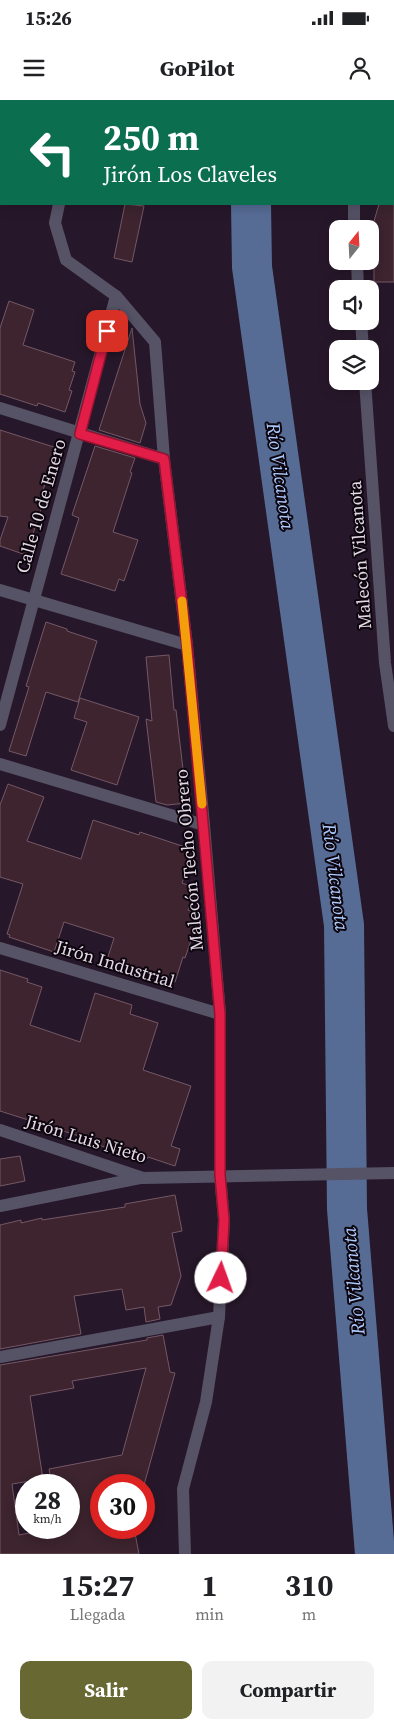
<!DOCTYPE html>
<html lang="es">
<head>
<meta charset="utf-8">
<style>
	body { margin:0; font-family:"Source Serif 4",serif; background:#f2f2f2; color:#202124; height:100vh; display:flex; flex-direction:column; font-size:19px; white-space:nowrap }
	* { box-sizing:border-box; margin:0 }
	p { font-size:16px; color:#757577 }
	.icon { flex:none; width:28px; height:28px; fill:none; stroke:currentColor; stroke-width:2; stroke-linecap:round; stroke-linejoin:round }
	.map { position:relative; height:1454px; overflow:hidden }
	.drawer { display:flex; flex-direction:column; background:#fff; flex:1 }
	.drawer>* { flex:none }
	.banner { position:absolute; left:0px; top:0px; width:395px; height:105px; box-shadow:0 2px 12px #0003; background:#0b6e4f; color:#fff; overflow:hidden }
	.needle { width:32px; rotate:18deg }
	.fabs { position:absolute; left:329px; top:120px; display:grid; gap:10px }
	.fabs a { display:grid; place-items:center; width:50px; height:50px; border-radius:10px; background:#fff; box-shadow:0 2px 12px #0003; font-size:25px }
	.speed { position:absolute; left:15px; top:1374px; display:flex; gap:10px; font-size:25px; font-weight:700; text-align:center }
	.speed>* { display:grid; place-content:center; width:65px; height:65px; border-radius:50%; background:#fff; box-shadow:0 2px 12px #0003; line-height:1 }
	.speed small { font-size:12px; font-weight:400 }
	.speed .limit { border:8px solid #d22; background:#fff; color:#111 }
	.pin { position:absolute; display:grid; place-items:center; width:42px; height:42px; color:#fff; margin:-21px; border-radius:10px; box-shadow:0 2px 8px #0006 }
	.me { position:absolute; width:55px; margin:-28px; rotate:3deg; stroke-linejoin:round; filter:drop-shadow(0 0 4px #0008) }
	.turn { display:flex; align-items:center; gap:18px; height:105px; padding:0 20px; font-size:22px }
	.turn .icon { width:65px; height:65px; stroke-width:2.5 }
	.turn b { display:block; font-size:35px; line-height:42px }
	.eta { display:flex; justify-content:space-evenly; align-items:center; height:85px; text-align:center }
	.eta b { font-size:30px; font-weight:700; line-height:35px }
	.action { display:flex; gap:10px; margin-top:auto; padding:10px 20px }
	.action a { flex:1; height:58px; border-radius:10px; background:#676832; color:#fff; font-size:20px; font-weight:700; line-height:58px; text-align:center }
	.action a+a { background:#f2f2f2; color:#202124 }
	.status { display:flex; justify-content:space-between; align-items:center; height:35px; padding:0 25px; background:#fff; direction:ltr }
	.status svg { height:14px; fill:currentColor }
	header { display:flex; justify-content:space-between; align-items:center; height:65px; padding:0 20px; background:#fff; font-size:22px; font-weight:700 }
	.map>svg:first-child { display:block }
	.lines { fill:none; stroke-linecap:round; stroke-linejoin:round }
	.river { stroke:#566c95; stroke-width:40 }
	.building { fill:#3d242f; stroke:#755865; fill-rule:evenodd }
	.street { stroke:#565367; stroke-width:12 }
	.route-casing { stroke:#92132f; stroke-width:12 }
	.route { stroke:#e11d48; stroke-width:9 }
	.slow { stroke:#f59e0b; stroke-width:9 }
	.labels { text-anchor:middle; stroke-width:4; stroke-linejoin:round; paint-order:stroke }
	.street-label { font-size:18px; fill:#e3d8e5; stroke:#0c050d }
	.water-label { font-size:19px; font-style:italic; fill:#adcafe; stroke:#0c050d }
</style>
</head>
<body>
<div class="status"><b>15:26</b><svg viewBox="0 0 49 12"><path d="M0 12V9h3v3zM5 12V6h3v6zM10 12V3h3v9zM15 12V0h3v12zM26 1h20v11H26zM47 4h2v5h-2z"/></svg></div>
<header><svg class="icon" aria-label="menu" viewBox="0 0 24 24"><path d="M4 6h16M4 12h16M4 18h16"/></svg>GoPilot<svg class="icon" aria-label="person" viewBox="0 0 24 24"><circle cx="12" cy="8" r="4"/><path d="M4 21q1-7 8-7t8 7"/></svg></header>
<div class="map">
<svg width="394" height="1454" viewBox="0 0 394 1454">
	<rect width="100%" height="100%" fill="#27172a"/>
	<g class="lines">
		<g class="river">
			<polyline points="250,0 250,1"/>
			<polyline points="251,104 252,167 344,825 347,1109 375,1454"/>
		</g>
	</g>
	<g class="building">
		<polygon points="125,104 144,106 132,162 114,158"/>
		<polygon points="379,104 394,104 394,182 374,182 374,154 370,153 370,135"/>
		<polygon points="9,201 34,210 23,245 75,262 72,271 75,272 69,290 72,291 65,312 38,303 37,306 0,294 0,228"/>
		<polygon points="132,228 140,304 146,323 140,343 99,330"/>
		<polygon points="0,330 57,348 42,393 46,394 26,455 0,446 0,440 8,417 0,416"/>
		<polygon points="95,346 135,358 130,372 132,373 113,432 138,440 124,481 119,479 115,491 61,474 79,418 72,415"/>
		<polygon points="46,522 67,529 67,531 97,541 78,602 46,592 26,656 9,651 29,587 26,586"/>
		<polygon points="169,555 174,610 176,610 187,703 167,705 156,702 146,619 152,621 146,557"/>
		<polygon points="80,598 139,617 117,685 71,670 87,622 74,618"/>
		<polygon points="8,684 44,697 27,741 81,759 93,720 139,735 140,732 194,750 182,783 196,788 188,810 200,814 185,858 183,857 175,882 107,860 114,838 64,822 54,852 9,837 10,835 7,834 23,784 0,777 0,705"/>
		<polygon points="0,870 28,879 27,882 42,887 30,925 80,942 95,893 132,905 130,914 158,923 143,970 191,986 171,1046 180,1049 175,1066 148,1057 146,1060 95,1044 101,1043 0,1011"/>
		<polygon points="20,1056 25,1081 0,1086 0,1059"/>
		<polygon points="175,1095 182,1131 172,1133 181,1176 171,1205 158,1207 160,1219 146,1222 144,1207 126,1210 122,1189 74,1196 81,1234 0,1249 0,1125 21,1120 21,1123 42,1118 42,1120 125,1107 125,1104"/>
		<path d="M163,1235L170,1272L175,1273L144,1385H101V1428H134L139,1454H0V1265L147,1240V1238ZM146,1268L122,1355L49,1369L52,1385H69V1428H55L19,1435L12,1384L43,1379L30,1296L74,1288L72,1281Z"/>
	</g>
	<g class="lines">
		<g class="street">
			<polyline points="80,1 81,0"/>
			<polyline points="370,1 371,0"/>
			<polyline points="59,104 55,123 66,160 116,196 155,242 164,359 187,545 204,725 220,914 220,1075 224,1120 219,1217 206,1302 183,1389 185,1454"/>
			<polyline points="354,129 354,104"/>
			<polyline points="357,161 358,189"/>
			<polyline points="361,221 363,249"/>
			<polyline points="365,281 385,563 394,626"/>
			<polyline points="0,308 164,359"/>
			<polyline points="0,490 187,545"/>
			<polyline points="0,625 116,196"/>
			<polyline points="0,664 204,725"/>
			<polyline points="0,848 220,914"/>
			<polyline points="0,1030 143,1078 394,1073"/>
			<polyline points="0,1106 140,1078"/>
			<polyline points="0,1257 219,1217"/>
		</g>
	</g>
	<g class="lines">
		<g class="route-casing">
			<polyline id="route" points="107,231 80,334 164,359 187,545 220,914 220,1075 224,1120 221,1178"/>
		</g>
		<use href="#route" class="route"/>
		<polyline class="slow" points="182,501 202,704"/>
	</g>
	<g class="labels">
		<g class="street-label">
			<text transform="translate(41 406) rotate(-74)" y="6">Calle 10 de Enero</text>
			<text transform="translate(360 455) rotate(-94)" y="6">Malecón Vilcanota</text>
			<text transform="translate(189 760) rotate(-95)" y="6">Malecón Techo Obrero</text>
			<text transform="translate(115 864) rotate(17)" y="6">Jirón Industrial</text>
			<text transform="translate(86 1039) rotate(17)" y="6">Jirón Luis Nieto</text>
		</g>
		<g class="water-label">
			<text transform="translate(281 376) rotate(82)" y="7">Río Vilcanota</text>
			<text transform="translate(336 777) rotate(83)" y="7">Río Vilcanota</text>
			<text transform="translate(353 1181) rotate(-95)" y="7">Río Vilcanota</text>
		</g>
	</g>
</svg>
<div class="fabs">
<a><svg class="needle" viewBox="-14 -14 28 28"><path d="M0-13l5 13h-10z" fill="#e53935"/><path d="M0 13l5-13h-10z" fill="#757577"/></svg></a>
<a><svg class="icon" aria-label="sound" viewBox="0 0 24 24"><path d="M4 9h4l5-4v14l-5-4H4zM17 9q2 3 0 6"/></svg></a>
<a><svg class="icon" aria-label="layers" viewBox="0 0 24 24"><path d="M12 4l9 5-9 5-9-5zM3 14l9 5 9-5"/></svg></a>
</div>
<div class="speed"><div>28<small>km/h</small></div><div class="limit">30</div></div>
<div class="pin" style="left:107px;top:231px;background:#d93025"><svg class="icon" aria-label="arrive" viewBox="0 0 24 24"><path d="M6 21V4h12l-3 4 3 4H6"/></svg></div>
<svg class="me" style="left:221px;top:1178px" viewBox="-20 -20 40 40"><circle r="19" fill="#fff"/><path d="M0-13L10 11 0 6-10 11z" fill="#e11d48"/></svg>
<div class="banner">
<div class="turn"><svg class="icon" aria-label="left" viewBox="0 0 24 24"><path d="M17 20v-9H6M10 6l-5 5 5 5"/></svg><div><b>250 m</b>Jirón Los Claveles</div></div>
</div>
</div>
<section class="drawer">
<div class="eta">
<div><b>15:27</b><p>Llegada</p></div>
<div><b>1</b><p>min</p></div>
<div><b>310</b><p>m</p></div>
</div>
<div class="action"><a>Salir</a><a>Compartir</a></div>
</section>
</body>
</html>
